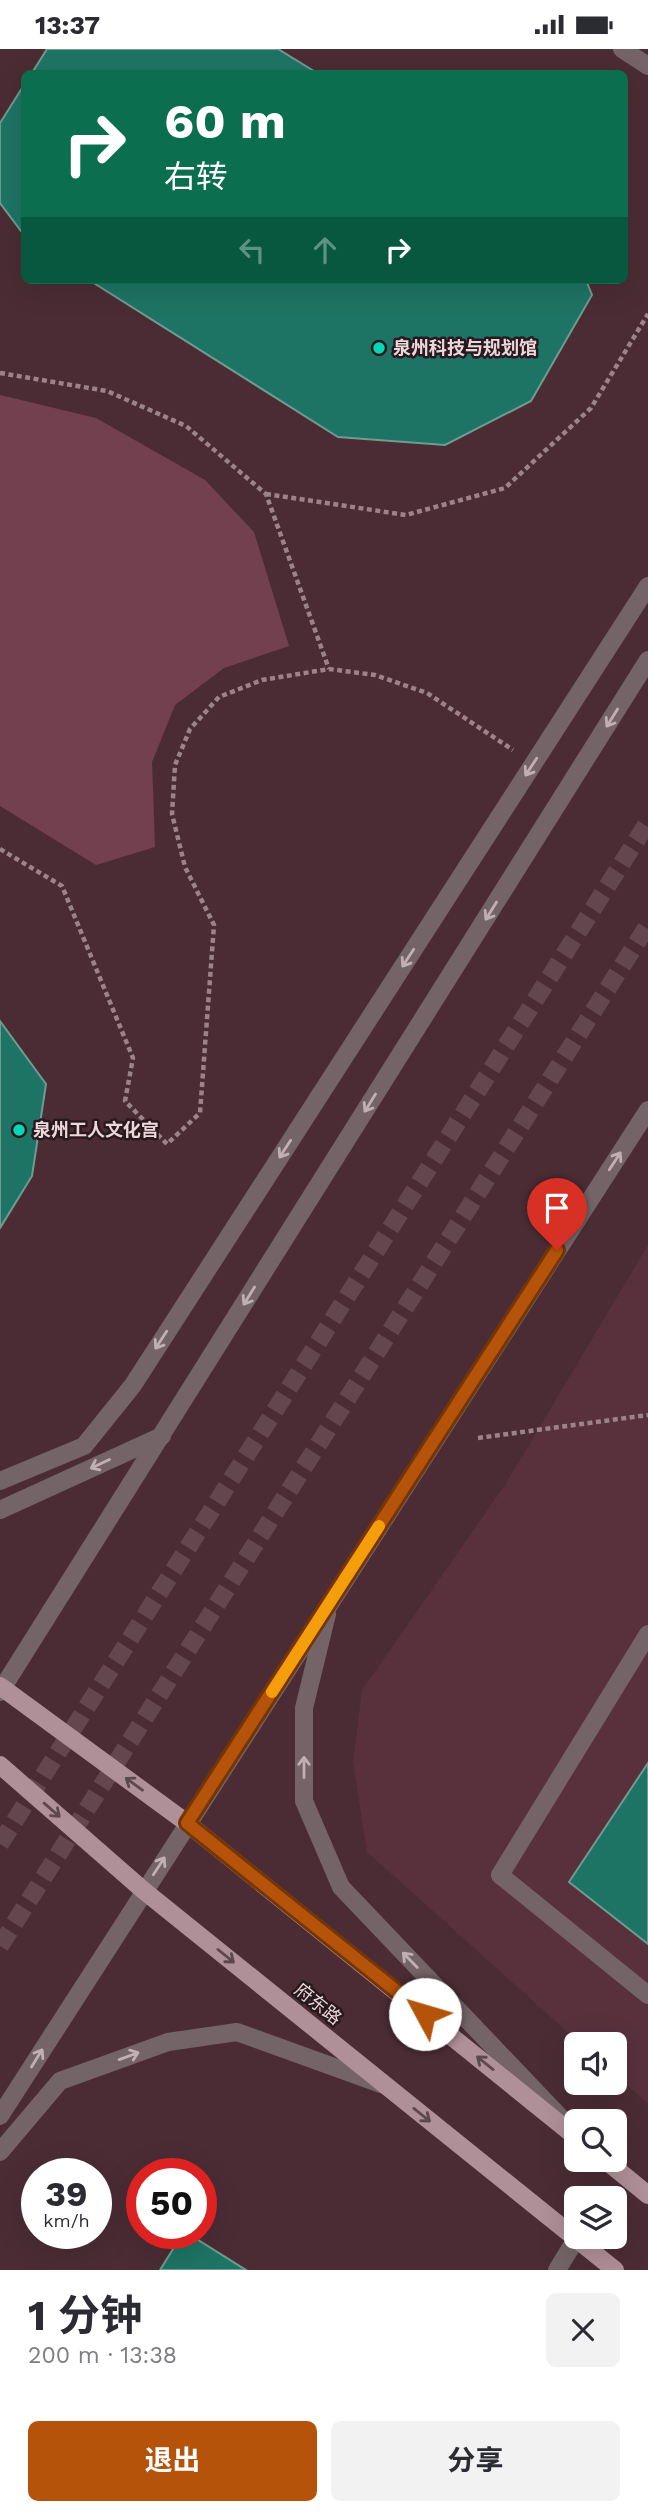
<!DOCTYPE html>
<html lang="zh">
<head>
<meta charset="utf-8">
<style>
	body { margin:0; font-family:"Work Sans","Noto Sans SC",sans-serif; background:#f2f2f3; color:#2b2b33; height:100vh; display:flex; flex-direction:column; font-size:26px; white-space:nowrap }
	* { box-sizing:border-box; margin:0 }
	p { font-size:23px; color:#7c7c81 }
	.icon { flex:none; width:38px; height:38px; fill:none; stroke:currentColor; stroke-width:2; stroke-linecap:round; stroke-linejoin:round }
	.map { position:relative; height:2221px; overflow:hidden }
	.panel { display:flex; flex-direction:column; background:#fff; flex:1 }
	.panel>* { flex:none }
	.guide { position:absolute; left:21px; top:21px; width:607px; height:214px; border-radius:10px; box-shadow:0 7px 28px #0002; background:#0b6e4f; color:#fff; overflow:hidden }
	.buttons { position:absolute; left:564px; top:1983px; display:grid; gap:14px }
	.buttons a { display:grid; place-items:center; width:63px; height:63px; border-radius:10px; background:#fff; box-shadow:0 7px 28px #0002; font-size:35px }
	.speed { position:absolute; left:21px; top:2109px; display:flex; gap:14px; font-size:35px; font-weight:700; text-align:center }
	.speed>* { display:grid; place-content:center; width:91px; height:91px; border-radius:50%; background:#fff; box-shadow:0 7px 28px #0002; line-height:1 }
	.speed small { font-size:18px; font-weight:400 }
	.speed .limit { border:10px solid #d22; background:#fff; color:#111 }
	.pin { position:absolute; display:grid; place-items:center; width:60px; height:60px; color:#fff; margin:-72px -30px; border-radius:50% 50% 50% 0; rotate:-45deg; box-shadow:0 0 7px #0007 }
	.pin .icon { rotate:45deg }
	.me { position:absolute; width:77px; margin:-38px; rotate:309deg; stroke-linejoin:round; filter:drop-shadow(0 0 5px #0008) }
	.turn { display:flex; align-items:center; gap:24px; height:147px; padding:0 28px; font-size:32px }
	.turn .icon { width:91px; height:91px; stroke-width:2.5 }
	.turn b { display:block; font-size:49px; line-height:60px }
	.lanes { display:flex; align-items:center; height:66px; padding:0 28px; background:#0003; justify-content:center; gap:35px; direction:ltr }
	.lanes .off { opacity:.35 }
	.round { display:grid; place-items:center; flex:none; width:74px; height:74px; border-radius:10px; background:#f2f2f3 }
	.summary { display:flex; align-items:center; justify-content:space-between; height:119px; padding:0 28px }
	h1 { font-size:42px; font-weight:700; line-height:52px }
	.primary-button { display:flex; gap:14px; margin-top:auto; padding:14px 28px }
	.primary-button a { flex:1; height:80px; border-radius:10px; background:#b45309; color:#fff; font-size:28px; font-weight:700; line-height:80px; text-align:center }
	.primary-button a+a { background:#f2f2f3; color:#2b2b33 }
	.status { display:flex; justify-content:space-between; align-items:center; height:49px; padding:0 35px; background:#fff; direction:ltr }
	.status svg { height:19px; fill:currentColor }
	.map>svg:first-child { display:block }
	.built { fill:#58313d }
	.green { fill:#734050 }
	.building { fill:#1e7464; stroke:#719a90; stroke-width:2 }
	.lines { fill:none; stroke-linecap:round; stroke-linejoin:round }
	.major-tunnel { stroke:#63464e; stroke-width:18; stroke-dasharray:18 9; stroke-linecap:butt }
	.path { stroke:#9c8289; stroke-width:4.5; stroke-dasharray:5 3.5; stroke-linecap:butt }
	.minor { stroke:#746468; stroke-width:18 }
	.major { stroke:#af8f98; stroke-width:18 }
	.oneway { stroke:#c2afb3 }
	.oneway2 { stroke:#5e484f }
	.route-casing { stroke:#753606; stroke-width:18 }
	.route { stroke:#b45309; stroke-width:12 }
	.slow { stroke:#f59e0b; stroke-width:12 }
	.poi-dot { fill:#07d5b5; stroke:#28191e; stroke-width:2.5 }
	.labels { text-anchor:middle; stroke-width:5; stroke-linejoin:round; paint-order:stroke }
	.poi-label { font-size:18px; font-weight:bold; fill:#ecd7dc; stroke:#28191e; text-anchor:start }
	.street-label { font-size:18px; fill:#ecd7dc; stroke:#28191e }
</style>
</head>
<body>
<div class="status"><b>13:37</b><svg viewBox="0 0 49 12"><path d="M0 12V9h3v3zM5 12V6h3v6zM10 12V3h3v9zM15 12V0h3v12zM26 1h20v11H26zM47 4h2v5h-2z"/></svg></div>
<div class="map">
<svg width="648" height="2221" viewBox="0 0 648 2221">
	<rect width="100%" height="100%" fill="#4b2c35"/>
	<polygon class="built" points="648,1196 648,2055 614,2024 614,1995 581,1995 367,1803 353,1713 362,1641 505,1436"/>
	<polygon class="green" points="0,346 96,369 205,431 254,483 289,597 224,619 175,656 152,713 155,798 96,816 0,757"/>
	<g class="building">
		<polygon points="47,0 278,0 317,24 32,24"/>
		<polygon points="24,36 24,186 0,154 0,74"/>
		<polygon points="89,231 586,231 592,246 531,352 445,396 338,388"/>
		<polygon points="0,972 46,1035 32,1127 0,1179"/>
		<polygon points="648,1714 648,1895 569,1833"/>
		<polygon points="183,2184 187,2184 246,2221 160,2221"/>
	</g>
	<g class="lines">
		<g class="major-tunnel">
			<polyline points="0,1795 648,773"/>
			<polyline points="0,1897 648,876"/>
		</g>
		<g class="path">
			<polyline points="0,324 107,342 186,377 266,445 329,620"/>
			<polyline points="266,445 406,466 505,439 591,359 648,265"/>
			<polyline points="0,800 62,837 133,1009 125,1052 167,1095 200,1064 214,876 185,818 172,765 175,716 190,680 219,648 262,631 329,620 375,626 427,644 513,701"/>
			<polyline points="478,1389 648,1366"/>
		</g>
		<g class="minor">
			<polyline points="622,0 648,17"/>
			<polyline points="0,1432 84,1397 133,1336 648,537"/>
			<polyline points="0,1461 162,1387"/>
			<polyline points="327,1565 304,1659 304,1752 341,1838 561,2069"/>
			<polyline points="648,1585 500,1826 648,1946"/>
			<polyline points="0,1643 648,611"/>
			<polyline points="0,2067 648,1061"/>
			<polyline points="0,2103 60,2032 168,1993 237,1983 381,2035"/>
			<polyline points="557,2221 576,2190"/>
		</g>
		<g class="major">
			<polyline points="0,1637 187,1774 576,2088"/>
			<polyline points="0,1716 143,1841 615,2221"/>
			<polyline points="604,2110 648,2146"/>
		</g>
	</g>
	<defs><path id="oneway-shaft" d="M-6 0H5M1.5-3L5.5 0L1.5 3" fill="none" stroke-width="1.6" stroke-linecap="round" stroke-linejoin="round" transform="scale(1.75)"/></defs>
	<g class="oneway">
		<use href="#oneway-shaft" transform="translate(612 669) rotate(122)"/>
		<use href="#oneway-shaft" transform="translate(531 718) rotate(123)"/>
		<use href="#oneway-shaft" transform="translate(491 862) rotate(122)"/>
		<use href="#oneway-shaft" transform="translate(408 909) rotate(123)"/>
		<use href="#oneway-shaft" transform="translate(370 1054) rotate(122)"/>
		<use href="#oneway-shaft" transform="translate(285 1100) rotate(123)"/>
		<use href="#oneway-shaft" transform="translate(615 1112) rotate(-57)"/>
		<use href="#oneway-shaft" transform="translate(249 1247) rotate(122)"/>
		<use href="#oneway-shaft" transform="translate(161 1291) rotate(123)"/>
		<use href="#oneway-shaft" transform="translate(100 1415) rotate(155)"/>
		<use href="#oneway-shaft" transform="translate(304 1718) rotate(-90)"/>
		<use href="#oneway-shaft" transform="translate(159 1817) rotate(-57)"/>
		<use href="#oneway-shaft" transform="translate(410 1911) rotate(-134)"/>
		<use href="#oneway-shaft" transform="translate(129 2007) rotate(-20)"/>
		<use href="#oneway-shaft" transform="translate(37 2009) rotate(-58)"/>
	</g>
	<g class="oneway2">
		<use href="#oneway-shaft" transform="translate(134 1735) rotate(-144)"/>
		<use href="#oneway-shaft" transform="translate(52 1761) rotate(41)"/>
		<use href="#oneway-shaft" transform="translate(226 1907) rotate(39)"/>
		<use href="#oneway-shaft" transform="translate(485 2014) rotate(-141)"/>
		<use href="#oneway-shaft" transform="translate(422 2066) rotate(39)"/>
	</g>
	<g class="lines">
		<g class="route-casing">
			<polyline id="route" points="425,1965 187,1774 557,1201"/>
		</g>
		<use href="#route" class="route"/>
		<polyline class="slow" points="272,1643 379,1477"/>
	</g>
	<g class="poi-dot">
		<circle cx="379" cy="299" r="7"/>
		<circle cx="19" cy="1081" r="7"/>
	</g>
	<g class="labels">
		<g class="poi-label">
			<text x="393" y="305">泉州科技与规划馆</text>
			<text x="33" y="1087">泉州工人文化宫</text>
		</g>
		<g class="street-label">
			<text transform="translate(318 1955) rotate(39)" y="6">府东路</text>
		</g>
	</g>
</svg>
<div class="buttons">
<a><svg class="icon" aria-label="sound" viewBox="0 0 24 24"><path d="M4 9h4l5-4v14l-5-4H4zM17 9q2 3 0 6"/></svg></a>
<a><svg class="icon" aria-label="search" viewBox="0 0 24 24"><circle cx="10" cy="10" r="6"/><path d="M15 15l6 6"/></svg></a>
<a><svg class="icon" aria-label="layers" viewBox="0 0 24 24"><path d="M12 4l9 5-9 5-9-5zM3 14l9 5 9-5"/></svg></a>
</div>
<div class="speed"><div>39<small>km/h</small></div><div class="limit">50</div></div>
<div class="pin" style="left:557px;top:1201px;background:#d93025"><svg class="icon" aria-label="arrive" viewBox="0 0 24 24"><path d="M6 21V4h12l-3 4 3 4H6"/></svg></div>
<svg class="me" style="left:425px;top:1965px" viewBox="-20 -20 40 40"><circle r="19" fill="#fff"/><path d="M0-13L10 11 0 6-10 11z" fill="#b45309"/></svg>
<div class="guide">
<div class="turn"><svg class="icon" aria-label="right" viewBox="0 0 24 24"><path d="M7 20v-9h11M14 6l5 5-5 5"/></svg><div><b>60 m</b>右转</div></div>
<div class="lanes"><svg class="icon off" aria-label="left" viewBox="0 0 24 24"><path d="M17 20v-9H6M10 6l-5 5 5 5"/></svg><svg class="icon off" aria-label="ahead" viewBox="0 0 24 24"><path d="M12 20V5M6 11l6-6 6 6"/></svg><svg class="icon" aria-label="right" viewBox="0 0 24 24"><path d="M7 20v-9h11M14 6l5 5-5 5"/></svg></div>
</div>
</div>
<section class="panel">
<div class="summary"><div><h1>1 分钟</h1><p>200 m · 13:38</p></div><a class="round"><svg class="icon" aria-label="close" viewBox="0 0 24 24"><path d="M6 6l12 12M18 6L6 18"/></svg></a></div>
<div class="primary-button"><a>退出</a><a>分享</a></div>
</section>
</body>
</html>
